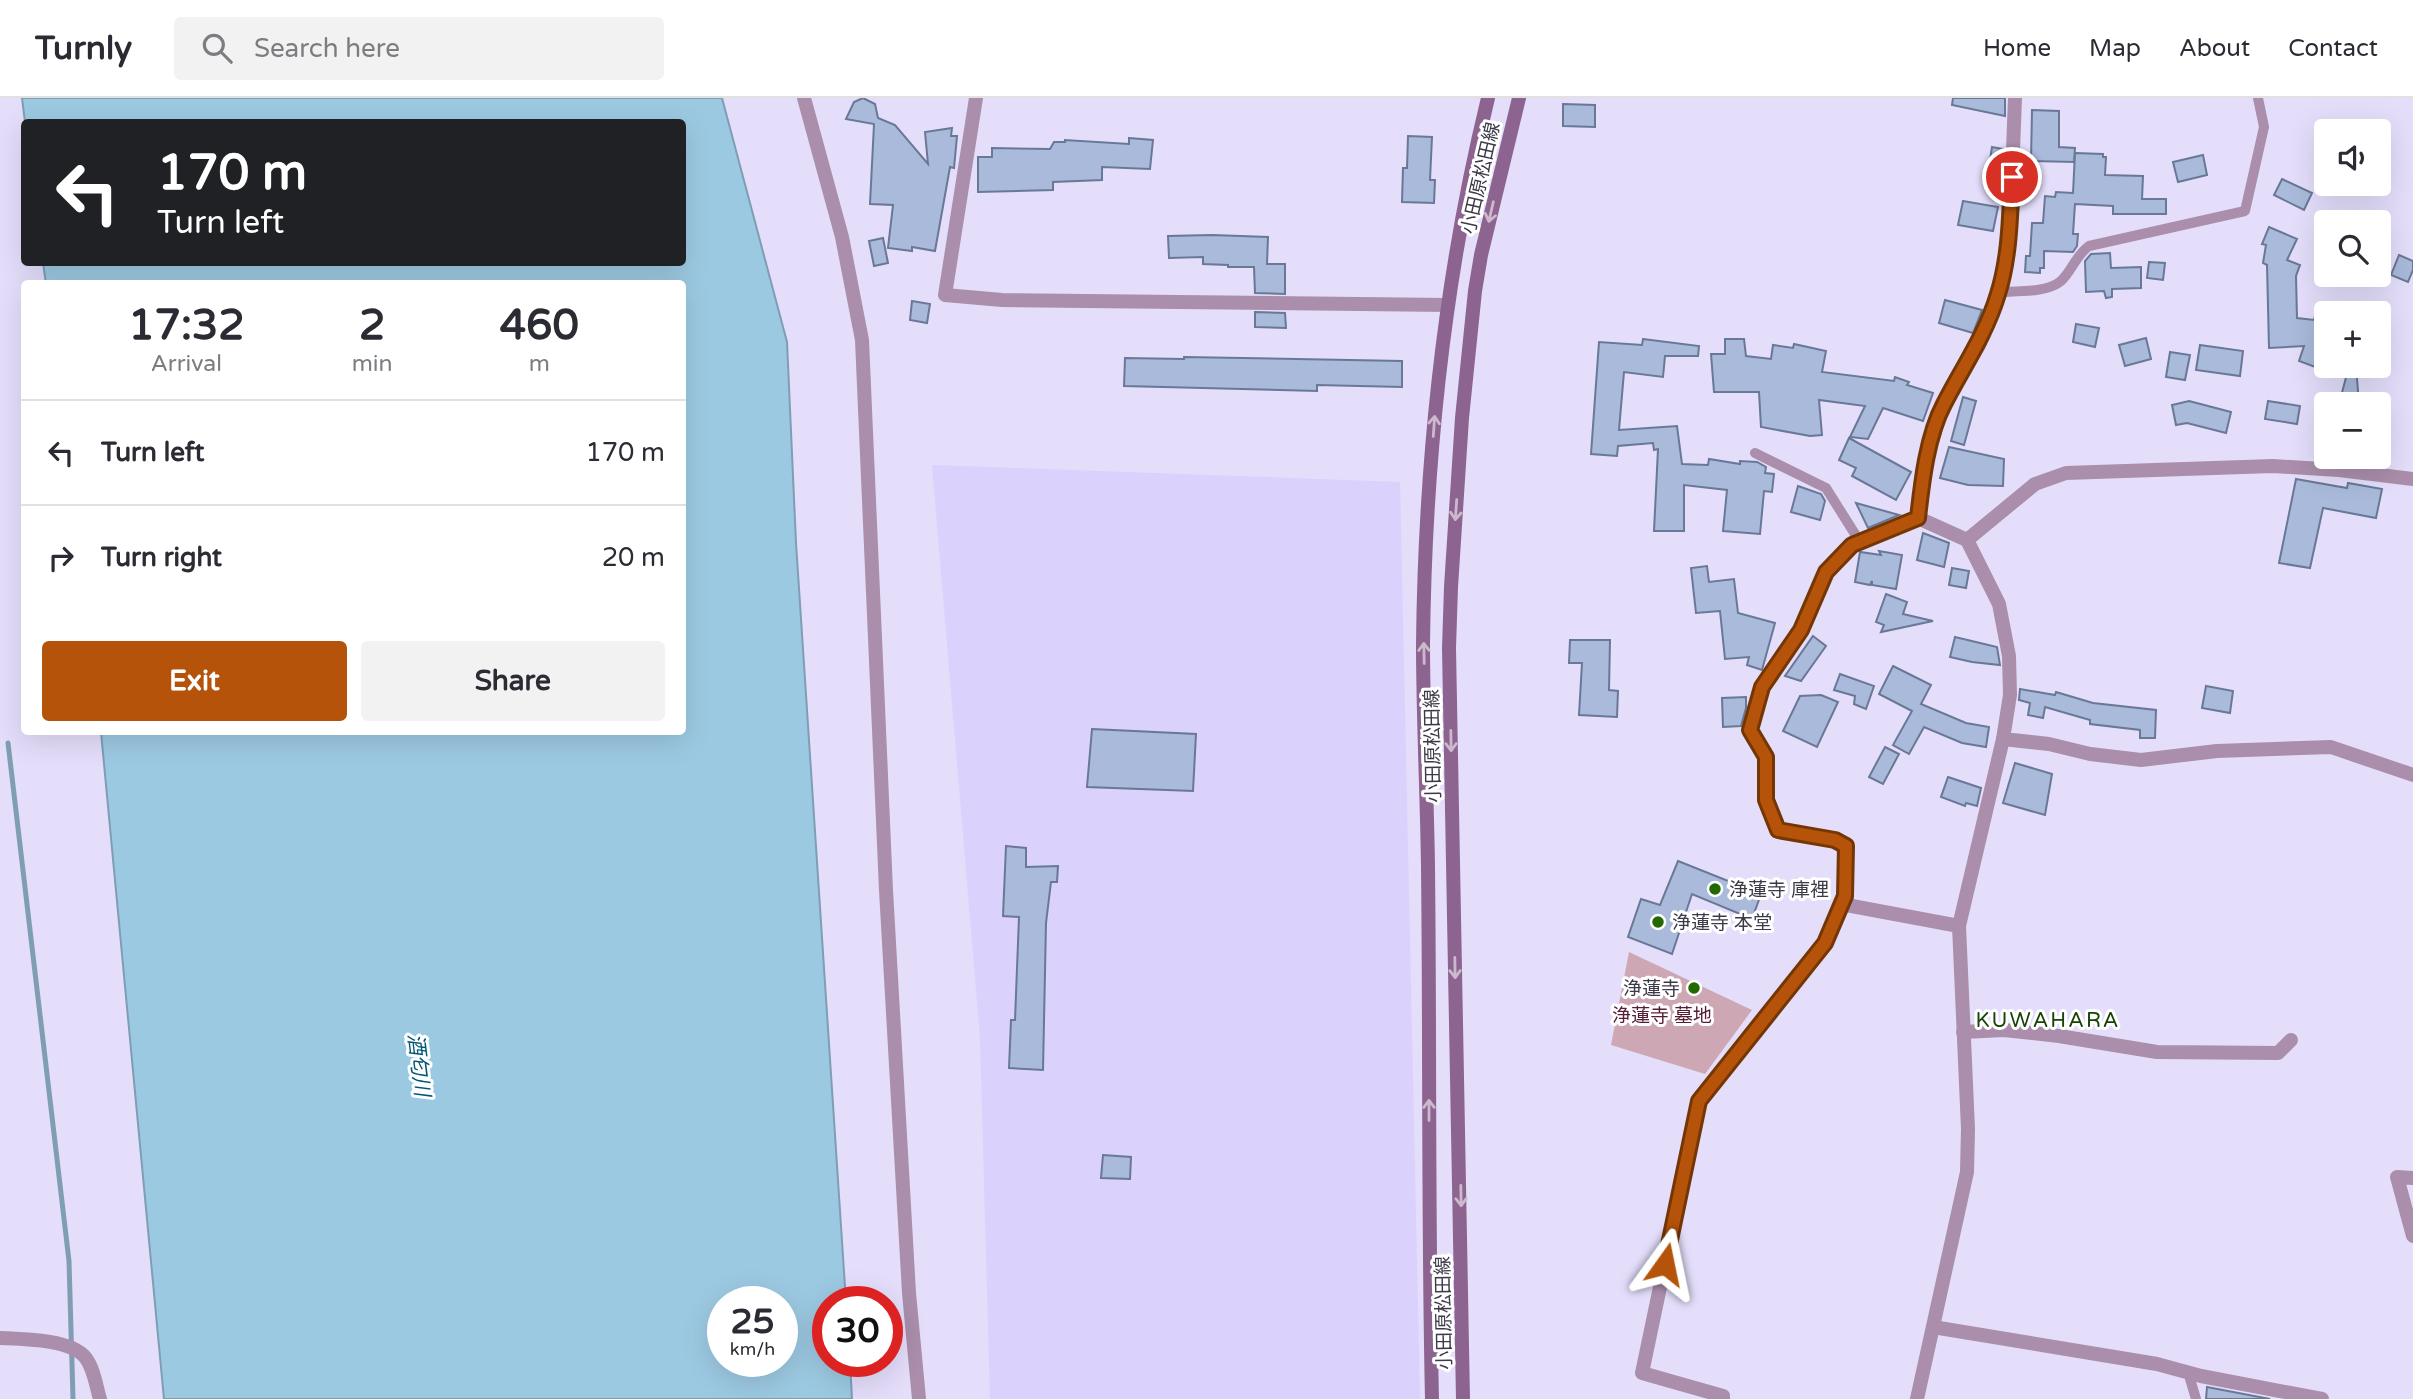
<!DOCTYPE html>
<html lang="en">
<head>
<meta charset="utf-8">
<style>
	body { margin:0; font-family:"Varela Round","Noto Sans JP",sans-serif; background:#f2f2f3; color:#2b2b33; height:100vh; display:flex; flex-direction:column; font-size:26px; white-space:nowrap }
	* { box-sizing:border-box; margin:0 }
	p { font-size:23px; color:#7c7c81 }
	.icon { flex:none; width:38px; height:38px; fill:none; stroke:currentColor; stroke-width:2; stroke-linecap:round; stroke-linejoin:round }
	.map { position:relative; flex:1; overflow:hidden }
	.details { position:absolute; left:21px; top:182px; width:665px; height:455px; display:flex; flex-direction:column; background:#fff; border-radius:7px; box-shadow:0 7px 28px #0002 }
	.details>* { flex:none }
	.guide { position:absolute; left:21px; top:21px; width:665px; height:147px; border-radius:7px; box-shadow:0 7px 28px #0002; background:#202124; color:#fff; overflow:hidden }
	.controls { position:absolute; left:2314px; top:21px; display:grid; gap:14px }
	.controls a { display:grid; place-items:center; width:77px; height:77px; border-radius:7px; background:#fff; box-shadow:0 7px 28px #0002; font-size:35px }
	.speed { position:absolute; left:707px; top:1188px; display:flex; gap:14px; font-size:35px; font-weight:700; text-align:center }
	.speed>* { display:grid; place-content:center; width:91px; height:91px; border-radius:50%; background:#fff; box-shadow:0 7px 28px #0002; line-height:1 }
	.speed small { font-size:18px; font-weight:400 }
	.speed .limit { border:10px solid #d22; background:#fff; color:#111 }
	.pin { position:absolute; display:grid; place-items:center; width:60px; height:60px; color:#fff; margin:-30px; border:4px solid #fff; border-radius:50%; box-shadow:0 2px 7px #0007 }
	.me { position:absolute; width:77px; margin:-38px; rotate:12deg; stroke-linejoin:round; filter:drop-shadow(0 0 5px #0008) }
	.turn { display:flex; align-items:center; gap:24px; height:147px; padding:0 21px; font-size:32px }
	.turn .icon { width:91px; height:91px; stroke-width:2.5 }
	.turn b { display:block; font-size:49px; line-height:60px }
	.eta { display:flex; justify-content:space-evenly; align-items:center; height:119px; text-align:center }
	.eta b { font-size:42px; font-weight:800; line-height:49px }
	.cta { display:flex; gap:14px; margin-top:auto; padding:14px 21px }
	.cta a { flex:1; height:80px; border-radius:7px; background:#b45309; color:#fff; font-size:28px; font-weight:800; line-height:80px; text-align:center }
	.cta a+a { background:#f2f2f3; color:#2b2b33 }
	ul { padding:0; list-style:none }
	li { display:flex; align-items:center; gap:21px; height:105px; padding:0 21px; border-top:2px solid #e1e1e2 }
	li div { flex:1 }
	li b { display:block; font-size:26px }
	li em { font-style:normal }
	header { display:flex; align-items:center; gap:42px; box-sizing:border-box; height:98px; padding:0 35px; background:#fff; border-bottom:2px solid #e1e1e2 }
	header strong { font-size:33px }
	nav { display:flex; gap:38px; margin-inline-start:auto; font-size:24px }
	.search { width:490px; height:63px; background:#f2f2f3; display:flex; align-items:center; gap:18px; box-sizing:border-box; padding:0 24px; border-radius:7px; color:#7c7c81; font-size:26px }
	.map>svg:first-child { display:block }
	.built { fill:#dad1fc }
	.green { fill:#cea7b4 }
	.water { fill:#9cc9e2; stroke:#7f9eb4; stroke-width:2; fill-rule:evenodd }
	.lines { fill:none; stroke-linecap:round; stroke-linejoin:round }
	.stream { stroke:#7f9eb4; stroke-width:5 }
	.building { fill:#a9bada; stroke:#697896; stroke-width:2 }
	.service { stroke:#aa8eab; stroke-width:10 }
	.minor { stroke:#aa8eab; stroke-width:14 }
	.secondary { stroke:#8d648f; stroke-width:14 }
	.oneway { stroke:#ccb9cd }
	.route-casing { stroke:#753606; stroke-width:18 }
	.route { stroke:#b45309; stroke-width:12 }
	.poi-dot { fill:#226902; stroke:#fff; stroke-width:2.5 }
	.labels { text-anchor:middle; stroke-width:6; stroke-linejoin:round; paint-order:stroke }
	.street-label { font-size:19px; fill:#3c3a48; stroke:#fff }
	.poi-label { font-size:19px; fill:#3c3a48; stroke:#fff; text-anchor:start }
	.park-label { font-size:19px; fill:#561d36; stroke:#fff }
	.neighbourhood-label { font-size:21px; letter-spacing:2px; fill:#174307; stroke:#fff }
	.water-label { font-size:21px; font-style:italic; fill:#005777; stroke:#fff }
</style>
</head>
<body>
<header>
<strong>Turnly</strong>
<div class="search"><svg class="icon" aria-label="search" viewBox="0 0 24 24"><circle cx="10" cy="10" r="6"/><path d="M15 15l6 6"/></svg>Search here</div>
<nav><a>Home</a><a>Map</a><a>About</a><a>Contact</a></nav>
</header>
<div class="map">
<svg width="2413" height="1301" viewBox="0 0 2413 1301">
	<rect width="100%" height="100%" fill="#e4defb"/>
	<polygon class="built" points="932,367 1400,384 1420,1301 990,1301 980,940"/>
	<polygon class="green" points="1629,854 1752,912 1705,976 1611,947"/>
	<path class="water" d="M22,0H722L787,244L796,445L846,1204H828V1264H850L852,1301H164L101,634H682V186H46L43,165L682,164V24H25ZM782,1204V1264H723V1204Z"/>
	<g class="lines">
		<polyline class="stream" points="8,645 69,1163 73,1301"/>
	</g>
	<g class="building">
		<polygon points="863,0 875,6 878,20 895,27 928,66 925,34 952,30 951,38 957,38 954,70 950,69 935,153 912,149 912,153 888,150 893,107 870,106 874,26 846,21 854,4"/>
		<polygon points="1953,0 2005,0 2005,18 1952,7"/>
		<polygon points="1563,6 1595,7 1595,29 1563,28"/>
		<polygon points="2032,12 2059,13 2059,49 2075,50 2074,64 2031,63"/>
		<polygon points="1408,38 1432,39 1430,82 1435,82 1434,105 1402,104 1403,70 1407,70"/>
		<polygon points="1129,40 1153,42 1150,71 1102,69 1102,82 1053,84 1053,92 978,94 978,59 992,59 992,50 1050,51 1054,44 1065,44 1065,42 1129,46"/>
		<polygon points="1992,49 2003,51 2002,77 1988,75"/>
		<polygon points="2075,55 2103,56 2103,59 2106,59 2105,77 2143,78 2142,101 2166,101 2166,116 2113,116 2113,108 2075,106 2073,136 2078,136 2077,148 2073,154 2044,153 2044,170 2040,170 2040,175 2025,174 2026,158 2030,158 2032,125 2043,125 2045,98 2055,99 2056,94 2073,95"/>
		<polygon points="2203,57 2207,77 2178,84 2173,64"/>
		<polygon points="2282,81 2312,95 2304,112 2274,97"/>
		<polygon points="1963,103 1998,109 1993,133 1958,127"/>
		<polygon points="2269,129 2297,141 2287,162 2300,167 2296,178 2297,220 2314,222 2316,214 2321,215 2318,251 2326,254 2326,273 2299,263 2304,248 2269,250 2267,167 2263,165 2266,147 2262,146"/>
		<polygon points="1212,137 1268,139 1267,166 1285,166 1285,196 1255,195 1254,169 1228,169 1228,167 1203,166 1203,159 1169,160 1168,138"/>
		<polygon points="883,140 888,165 874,168 869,143"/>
		<polygon points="2110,155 2111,170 2141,169 2141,190 2112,191 2112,199 2106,200 2104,193 2086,194 2085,163 2091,156"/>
		<polygon points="2399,157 2413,163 2413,172 2408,184 2391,177"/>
		<polygon points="2149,164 2165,165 2163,182 2147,180"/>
		<polygon points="1945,202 1982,212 1973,235 1939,225"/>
		<polygon points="912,203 930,206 927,225 910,222"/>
		<polygon points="1255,214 1285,215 1286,230 1255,229"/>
		<polygon points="2076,226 2099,230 2095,249 2073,244"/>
		<polygon points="2146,240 2151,261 2125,268 2119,247"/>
		<polygon points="1643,241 1699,248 1698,258 1665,258 1663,279 1624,274 1619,332 1677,328 1682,366 1708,367 1709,361 1740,366 1740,363 1757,364 1766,369 1765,375 1774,376 1772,394 1764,393 1760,436 1723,433 1727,392 1684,387 1684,433 1654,433 1658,351 1654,352 1653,345 1618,348 1617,358 1591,356 1599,244 1642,247"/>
		<polygon points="1725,241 1744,241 1746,258 1771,261 1773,247 1793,250 1794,246 1826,253 1822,274 1894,283 1895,279 1909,284 1907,287 1933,295 1923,323 1883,310 1868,341 1850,339 1865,308 1819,302 1822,337 1810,338 1761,329 1759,294 1714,294 1711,256 1725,256"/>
		<polygon points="2200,247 2243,253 2240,278 2196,272"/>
		<polygon points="2170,254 2190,257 2185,282 2166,279"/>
		<polygon points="1184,259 1402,263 1402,289 1317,287 1317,293 1124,288 1125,260 1184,261"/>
		<polygon points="2349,268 2356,268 2359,306 2339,306"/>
		<polygon points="1963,299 1976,303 1964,347 1951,343"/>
		<polygon points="2189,303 2231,314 2226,335 2187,325 2176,327 2172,307"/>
		<polygon points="2268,303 2300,308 2297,326 2265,321"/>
		<polygon points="1849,340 1911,374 1896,402 1852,378 1856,370 1839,362"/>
		<polygon points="1949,349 2004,361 2003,388 1968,387 1940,380"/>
		<polygon points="2296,381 2347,390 2348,385 2382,391 2376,420 2323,410 2310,470 2279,465"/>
		<polygon points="1798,388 1821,396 1825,403 1820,422 1791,414"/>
		<polygon points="1856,405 1899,417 1868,430"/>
		<polygon points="1923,435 1949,445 1944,469 1917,462"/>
		<polygon points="1879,453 1902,457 1896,491 1872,487 1872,483 1870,487 1855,484 1860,454 1881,457"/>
		<polygon points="1707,468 1709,484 1734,481 1738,515 1775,525 1762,572 1747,567 1749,559 1725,561 1720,513 1696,515 1691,470"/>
		<polygon points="1952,470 1969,473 1966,490 1949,487"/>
		<polygon points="1886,496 1907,504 1903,516 1933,523 1881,534 1884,527 1876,524"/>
		<polygon points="1813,538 1826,548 1801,583 1785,578"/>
		<polygon points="1955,539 1997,549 2000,567 1972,564 1950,559"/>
		<polygon points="1570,542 1610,542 1609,592 1618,593 1617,619 1579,617 1582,565 1569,565"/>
		<polygon points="1893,568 1931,587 1921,606 1966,625 1989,629 1986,649 1962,645 1924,629 1909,656 1893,647 1912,613 1879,596"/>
		<polygon points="1840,576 1874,588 1866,611 1854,606 1855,598 1834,592"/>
		<polygon points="2206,588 2233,593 2230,615 2202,610"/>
		<polygon points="2020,591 2055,597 2056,594 2093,605 2156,612 2155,640 2140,640 2140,632 2090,626 2090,622 2045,609 2043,620 2028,617 2030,605 2019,602"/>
		<polygon points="1821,597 1838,604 1817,649 1783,633 1800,598"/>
		<polygon points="1746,599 1746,610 1741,628 1723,629 1722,600"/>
		<polygon points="1092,631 1196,636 1193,693 1087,689"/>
		<polygon points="1885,649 1899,656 1883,686 1869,679"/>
		<polygon points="2015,665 2052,676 2045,717 2003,705"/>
		<polygon points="1948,679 1981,690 1977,708 1966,705 1965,708 1941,699"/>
		<polygon points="1006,748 1026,750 1026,769 1058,768 1057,784 1051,784 1046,825 1043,972 1009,970 1011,922 1015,922 1019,819 1003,818"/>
		<polygon points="1678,763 1761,796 1752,821 1692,796 1672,856 1628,839 1641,801 1660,807"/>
		<polygon points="1103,1057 1131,1059 1130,1081 1101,1080"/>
		<polygon points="2207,1289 2270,1301 2206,1301"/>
	</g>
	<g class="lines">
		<g class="service">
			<path d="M1999,194C2016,193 2047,195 2061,183C2072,173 2076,157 2089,148L2245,113L2264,29L2258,0"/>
			<polyline points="1755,355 1826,390 1860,444"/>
			<polyline points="2188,1274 2196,1301"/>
		</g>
		<g class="minor">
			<polyline points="804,0 842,139 862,242 886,792 909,1195 919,1301"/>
			<polyline points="976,0 945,197 1002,202 1448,207"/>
			<polyline points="2413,381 2339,372 2273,368 2066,375 2035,386 1967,442 1999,506 2009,558 2010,597 2003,641 2049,646 2090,656 2141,662 2217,653 2331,649 2413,677"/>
			<polyline points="1918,420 1924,369 1943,308 1979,247 1999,194 2010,131 2015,0"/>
			<polyline points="1841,806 1959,828"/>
			<polyline points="1963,934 2004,932 2059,938 2157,954 2278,955 2291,942"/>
			<polyline points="2413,1080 2397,1079 2413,1138"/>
			<polyline points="1933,1229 2157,1266 2201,1278 2322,1301"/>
			<path d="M0,1240C22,1241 70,1241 85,1259C94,1270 96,1288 100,1301"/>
			<polyline points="1723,1301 1723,1298 1642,1275 1699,1003 1825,845 1845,798 1846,748 1835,742 1778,732 1766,702 1766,659 1750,632 1762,589 1801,532 1826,474 1852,447 1918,420 1967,442"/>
			<polyline points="1917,1301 1967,1074 1968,1031 1959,828 2003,641"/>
		</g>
		<g class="secondary">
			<path d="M1432,1301C1428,1124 1430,947 1428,769C1427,695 1423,620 1423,546C1425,360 1444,180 1488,0"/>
			<polyline points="1463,1301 1449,550 1451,489 1462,320 1475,193 1481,157 1519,0"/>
		</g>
	</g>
	<defs><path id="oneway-shaft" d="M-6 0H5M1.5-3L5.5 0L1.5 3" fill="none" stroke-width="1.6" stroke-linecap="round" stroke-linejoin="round" transform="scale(1.75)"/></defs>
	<g class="oneway">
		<use href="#oneway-shaft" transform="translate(1491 114) rotate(103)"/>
		<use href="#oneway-shaft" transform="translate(1434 328) rotate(-86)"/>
		<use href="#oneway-shaft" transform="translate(1456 412) rotate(94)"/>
		<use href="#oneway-shaft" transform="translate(1424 555) rotate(-91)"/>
		<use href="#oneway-shaft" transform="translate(1451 643) rotate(89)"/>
		<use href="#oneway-shaft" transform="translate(1455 870) rotate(89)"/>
		<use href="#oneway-shaft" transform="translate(1429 1012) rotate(-90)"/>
		<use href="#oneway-shaft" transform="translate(1461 1098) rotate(89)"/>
	</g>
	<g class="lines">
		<g class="route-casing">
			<path id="route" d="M1665,1166L1699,1003L1825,845L1845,798L1846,748L1835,742L1778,732L1766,702V659L1750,632L1762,589L1801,532L1826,474L1852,447L1918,420C1922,384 1927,338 1944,306C1963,269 1986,236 1998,196C2010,158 2010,117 2012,79"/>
		</g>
		<use href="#route" class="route"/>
	</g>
	<g class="poi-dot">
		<circle cx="1715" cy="791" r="7"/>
		<circle cx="1658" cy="824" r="7"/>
		<circle cx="1694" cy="890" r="7"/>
	</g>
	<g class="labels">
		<g class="street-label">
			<text transform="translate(1480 80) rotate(-77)" y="7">小田原松田線</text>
			<text transform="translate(1432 648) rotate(-91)" y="7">小田原松田線</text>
			<text transform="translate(1443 1215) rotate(-91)" y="7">小田原松田線</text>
		</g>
		<g class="poi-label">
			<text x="1729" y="798">浄蓮寺 庫裡</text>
			<text x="1672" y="831">浄蓮寺 本堂</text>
			<text x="1680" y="897" text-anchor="end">浄蓮寺</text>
		</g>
		<g class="park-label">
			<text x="1662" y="924">浄蓮寺 墓地</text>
		</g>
		<g class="neighbourhood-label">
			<text x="2048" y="929">KUWAHARA</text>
		</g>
		<g class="water-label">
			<text transform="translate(419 967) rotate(83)" y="7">酒匂川</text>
		</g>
	</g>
</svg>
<div class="controls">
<a><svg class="icon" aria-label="sound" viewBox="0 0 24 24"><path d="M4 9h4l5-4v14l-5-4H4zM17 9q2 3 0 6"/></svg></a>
<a><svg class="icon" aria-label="search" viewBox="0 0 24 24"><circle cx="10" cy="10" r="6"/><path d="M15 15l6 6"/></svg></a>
<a>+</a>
<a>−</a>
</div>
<div class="speed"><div>25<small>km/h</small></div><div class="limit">30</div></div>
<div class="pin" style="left:2012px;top:79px;background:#d93025"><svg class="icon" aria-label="arrive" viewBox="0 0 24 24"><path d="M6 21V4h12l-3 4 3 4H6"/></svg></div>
<svg class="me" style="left:1665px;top:1166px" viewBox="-20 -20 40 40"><path d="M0-17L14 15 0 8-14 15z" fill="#b45309" stroke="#fff" stroke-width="4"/></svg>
<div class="guide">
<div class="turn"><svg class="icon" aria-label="left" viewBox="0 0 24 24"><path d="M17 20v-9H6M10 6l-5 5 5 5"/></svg><div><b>170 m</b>Turn left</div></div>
</div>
<section class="details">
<div class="eta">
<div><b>17:32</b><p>Arrival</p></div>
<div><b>2</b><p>min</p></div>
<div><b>460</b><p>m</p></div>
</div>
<ul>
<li><svg class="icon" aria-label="left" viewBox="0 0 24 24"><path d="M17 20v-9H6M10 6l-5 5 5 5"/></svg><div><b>Turn left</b></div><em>170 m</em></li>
<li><svg class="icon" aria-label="right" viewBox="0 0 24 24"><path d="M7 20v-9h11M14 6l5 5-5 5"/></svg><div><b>Turn right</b></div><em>20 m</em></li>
</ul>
<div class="cta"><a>Exit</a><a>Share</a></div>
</section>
</div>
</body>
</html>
